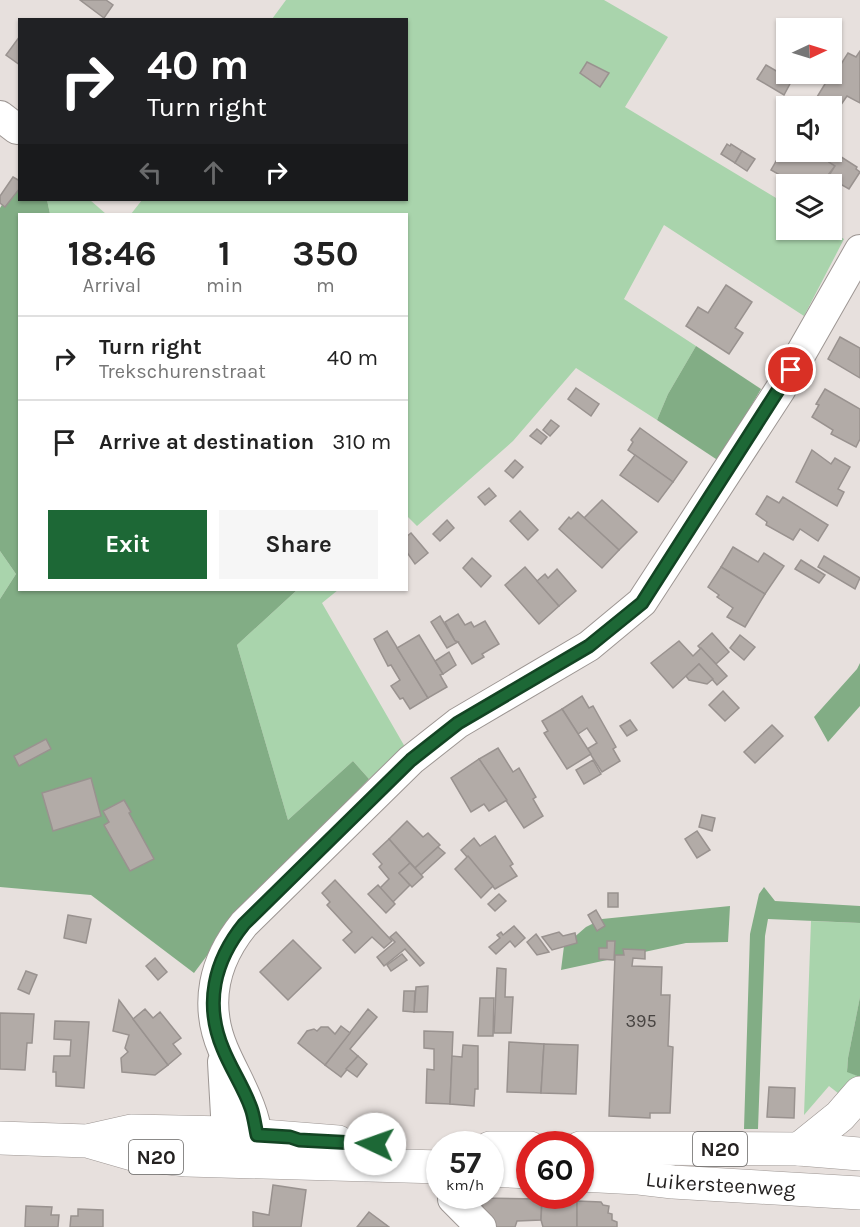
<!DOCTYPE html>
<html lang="en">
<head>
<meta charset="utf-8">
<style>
	body { margin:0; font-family:Karla,sans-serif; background:#f6f6f6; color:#222; height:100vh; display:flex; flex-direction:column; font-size:22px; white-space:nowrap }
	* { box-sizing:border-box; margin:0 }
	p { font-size:20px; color:#767676 }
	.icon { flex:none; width:33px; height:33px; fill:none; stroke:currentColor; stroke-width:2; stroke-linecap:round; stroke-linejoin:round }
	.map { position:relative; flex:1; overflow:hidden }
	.sheet { position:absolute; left:18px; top:213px; width:390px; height:378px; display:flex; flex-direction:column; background:#fff; border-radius:0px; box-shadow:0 2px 4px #0004 }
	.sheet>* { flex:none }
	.guide { position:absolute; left:18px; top:18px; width:390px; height:183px; border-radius:0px; box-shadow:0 2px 4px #0004; background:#202124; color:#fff; overflow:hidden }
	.needle { width:39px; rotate:86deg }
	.fabs { position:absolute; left:776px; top:18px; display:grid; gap:12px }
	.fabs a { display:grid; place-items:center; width:66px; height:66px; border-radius:0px; background:#fff; box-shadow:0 2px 4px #0004; font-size:30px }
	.speed { position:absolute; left:426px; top:1131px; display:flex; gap:12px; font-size:30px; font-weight:700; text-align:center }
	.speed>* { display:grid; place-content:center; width:78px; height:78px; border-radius:50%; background:#fff; box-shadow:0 2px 4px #0004; line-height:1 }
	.speed small { font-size:15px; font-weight:400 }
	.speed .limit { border:9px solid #d22; background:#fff; color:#111 }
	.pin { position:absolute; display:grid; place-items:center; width:51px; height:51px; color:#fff; margin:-26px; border:3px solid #fff; border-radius:50%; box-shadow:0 2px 6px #0007 }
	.me { position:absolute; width:66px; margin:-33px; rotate:273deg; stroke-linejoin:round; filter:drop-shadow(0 0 4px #0008) }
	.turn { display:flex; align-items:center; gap:21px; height:126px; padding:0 30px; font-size:27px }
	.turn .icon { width:78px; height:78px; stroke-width:2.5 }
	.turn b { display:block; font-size:42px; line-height:51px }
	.lanes { display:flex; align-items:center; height:57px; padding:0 30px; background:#0003; justify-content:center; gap:30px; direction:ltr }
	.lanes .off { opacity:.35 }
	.eta { display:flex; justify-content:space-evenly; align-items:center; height:102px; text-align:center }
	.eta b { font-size:36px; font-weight:700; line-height:42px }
	.cta { display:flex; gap:12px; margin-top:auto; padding:12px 30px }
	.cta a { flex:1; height:69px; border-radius:0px; background:#1d6836; color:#fff; font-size:24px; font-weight:700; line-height:69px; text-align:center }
	.cta a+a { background:#f6f6f6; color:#222 }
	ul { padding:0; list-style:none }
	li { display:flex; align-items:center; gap:18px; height:84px; padding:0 30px; border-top:2px solid #e0e0e0 }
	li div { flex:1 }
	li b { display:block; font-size:22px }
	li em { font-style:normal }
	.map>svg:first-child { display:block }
	.green { fill:#a9d4ac }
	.forest { fill:#82ad85 }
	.building { fill:#b2aba7; stroke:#99928f; stroke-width:1.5 }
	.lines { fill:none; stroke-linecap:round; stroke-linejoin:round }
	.minor-casing { stroke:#9d9693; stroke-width:32 }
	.major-casing { stroke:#9d9693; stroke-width:34 }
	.highway-casing { stroke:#9d9693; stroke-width:34 }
	.minor { stroke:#fff; stroke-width:30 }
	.major { stroke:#fff; stroke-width:33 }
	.highway { stroke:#fff; stroke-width:33 }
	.route-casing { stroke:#134423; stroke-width:15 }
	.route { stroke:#1d6836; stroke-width:10 }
	.labels { text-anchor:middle; stroke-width:5; stroke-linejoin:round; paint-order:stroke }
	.number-label { font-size:18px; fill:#484442 }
	.shield { fill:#fff; stroke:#666463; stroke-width:1.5 }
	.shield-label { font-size:20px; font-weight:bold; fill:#242120 }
	.street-label { font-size:21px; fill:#242120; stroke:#fff }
</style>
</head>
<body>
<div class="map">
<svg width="860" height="1227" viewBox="0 0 860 1227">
	<rect width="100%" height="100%" fill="#e7e0dd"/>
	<g class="green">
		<polygon points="286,0 604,0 668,37 625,107 786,204 786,230 828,230 844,239 804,316 664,225 624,299 696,346 668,394 657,420 576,368 513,441 417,526 406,515 406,214 131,214 142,200 406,200 406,20 272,19"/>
		<polygon points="47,200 90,200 106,214 50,214"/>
		<polygon points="0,551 16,574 0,599"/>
		<polygon points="297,590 338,590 322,603 405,747 369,779 353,761 288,820 237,645"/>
		<polygon points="811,921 860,923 860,997 848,1058 847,1071 860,1077 860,1079 843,1097 829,1086 804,1115"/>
	</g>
	<g class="forest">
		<polygon points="19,178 20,200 47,200 50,214 20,214 20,590 297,590 237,645 288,820 353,761 369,779 238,914 194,973 91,895 0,887 0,599 16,574 0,551 0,208"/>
		<polygon points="696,346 761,389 719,461 657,420 668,394"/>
		<polygon points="860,663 860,706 828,742 814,717 857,669"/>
		<polygon points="764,887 775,901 860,906 860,923 768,919 765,936 758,1129 744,1129 750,934 759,894"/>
		<polygon points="730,906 728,942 686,943 561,970 564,946 586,927 602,919"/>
		<polygon points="860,997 860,1077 847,1072 848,1058"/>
	</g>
	<g class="building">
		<polygon points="80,0 106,0 113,5 104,18"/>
		<polygon points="20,36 20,65 6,55"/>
		<polygon points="860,51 860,103 847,96 838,109 817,97 828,79 831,80 848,53 856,57"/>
		<polygon points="587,62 609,73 600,87 580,73"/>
		<polygon points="766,65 792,80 784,95 757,79"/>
		<polygon points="727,144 730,146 731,144 742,151 735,163 721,154"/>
		<polygon points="786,144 786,152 818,152 830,159 829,162 835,166 821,184 791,184 792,182 771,170"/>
		<polygon points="742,151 755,159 747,171 735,163"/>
		<polygon points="835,153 857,167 856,169 860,172 849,189 828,177 835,166 829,162"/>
		<polygon points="13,177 20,181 20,188 5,207 0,203 0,196"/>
		<polygon points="726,285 752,302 735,328 743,333 729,354 686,326 698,307 708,313"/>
		<polygon points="840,337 860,348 860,378 828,359"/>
		<polygon points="576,388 599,404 591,416 568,399"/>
		<polygon points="825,389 860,409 860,439 856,447 831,434 833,430 812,417 819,405 816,404"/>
		<polygon points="551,420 559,426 550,436 543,430"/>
		<polygon points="640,428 687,462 673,482 628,450 633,442 631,440"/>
		<polygon points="537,429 547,437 541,444 530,436"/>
		<polygon points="812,450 831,464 835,458 850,467 838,489 844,492 837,506 796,482"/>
		<polygon points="635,455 673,482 658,502 620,475"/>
		<polygon points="515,460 523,467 513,478 505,471"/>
		<polygon points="489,488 496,496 485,505 478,497"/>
		<polygon points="767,496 779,503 783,497 828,525 818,541 800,529 793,540 766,525 767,522 756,514"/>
		<polygon points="602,500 637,532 619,550 584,518"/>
		<polygon points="520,511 538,530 528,540 510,521"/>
		<polygon points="578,512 619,550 602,568 559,529 569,517 571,519"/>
		<polygon points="447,520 454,528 440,541 433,534"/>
		<polygon points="411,533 428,553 415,564 406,551 406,537"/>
		<polygon points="733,547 758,562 764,553 784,566 765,594 721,567"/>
		<polygon points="824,556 860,578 855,589 818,567"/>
		<polygon points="472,558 491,576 481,587 463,568"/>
		<polygon points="801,560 825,575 819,583 795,569"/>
		<polygon points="525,567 559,606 539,624 505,585"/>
		<polygon points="721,567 765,594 745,627 727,617 733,608 717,597 719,595 708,587"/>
		<polygon points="557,569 576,591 559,606 537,581 545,574 548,578"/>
		<polygon points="458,614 465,625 471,622 474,627 485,621 499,644 482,654 484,657 472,664 458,642 455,641 445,622"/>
		<polygon points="440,616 455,641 458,642 447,648 431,622"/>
		<polygon points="387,631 428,698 410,709 403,698 400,699 391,686 400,680 391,665 388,666 374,639"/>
		<polygon points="712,633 729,652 716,664 698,646"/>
		<polygon points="419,635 443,674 440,675 447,687 428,698 397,648"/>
		<polygon points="740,635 755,647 744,660 730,648"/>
		<polygon points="679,641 693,656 701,648 727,676 717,685 699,664 673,688 651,663"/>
		<polygon points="449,652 456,665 443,674 435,661"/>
		<polygon points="699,664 713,679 707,684 689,680 686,676"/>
		<polygon points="723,691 739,708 725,721 709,705"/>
		<polygon points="582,696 589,708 593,706 616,747 613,749 620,761 602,772 587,749 597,743 587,728 578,734 562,709"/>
		<polygon points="562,709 591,754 567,769 544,733 548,731 542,721"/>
		<polygon points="630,720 637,730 627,736 620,726"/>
		<polygon points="772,725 783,736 755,763 744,752"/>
		<polygon points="46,739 51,749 19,766 14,756"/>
		<polygon points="498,748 513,772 519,768 536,797 533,799 543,816 524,828 479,759"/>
		<polygon points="479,759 507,800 489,811 484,804 471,812 451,778"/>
		<polygon points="593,760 601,774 584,784 576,770"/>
		<polygon points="91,778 101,816 53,831 42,793"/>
		<polygon points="124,800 131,812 129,813 154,859 130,871 104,825 109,822 103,811"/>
		<polygon points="702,815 715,818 712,831 699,827"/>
		<polygon points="407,821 423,837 428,833 440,845 415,868 389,839"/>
		<polygon points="697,831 710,850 697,858 685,839"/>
		<polygon points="495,836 513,864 510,866 517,876 495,889 461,850 474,838 480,846"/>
		<polygon points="389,839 410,863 399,873 410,885 393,902 380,888 389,879 379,867 382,864 373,854"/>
		<polygon points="438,847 445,853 421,875 415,868"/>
		<polygon points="468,856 493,886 481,898 455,869"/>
		<polygon points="410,863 423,877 412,887 399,873"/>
		<polygon points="335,880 392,941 384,948 372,937 355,953 343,940 352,932 327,905 330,902 322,893"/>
		<polygon points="378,885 395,904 386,913 368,894"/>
		<rect x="608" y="893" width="10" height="14"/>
		<polygon points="499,894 506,901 495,911 488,904"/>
		<polygon points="596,910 605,926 597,931 588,915"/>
		<polygon points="68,915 91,919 86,943 64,938"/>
		<polygon points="514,926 525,938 515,947 510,941 496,954 489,947 500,938 497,935 501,932 503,935"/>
		<polygon points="396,932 424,963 420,966 405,949 384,966 377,957 395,942 390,937"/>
		<polygon points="559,932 563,936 575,933 577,943 552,950 542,937"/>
		<polygon points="536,934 549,952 537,955 527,942"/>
		<polygon points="293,940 321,968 288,1000 260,972"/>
		<polygon points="607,941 615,941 614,960 599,959 599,948 607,948"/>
		<polygon points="623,949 645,950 645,959 633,958 632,966 662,967 661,995 670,995 668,1046 673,1047 670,1113 650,1113 650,1118 609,1116 615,955 624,955"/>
		<polygon points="402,954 407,960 391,971 387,965"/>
		<polygon points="155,958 167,972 158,980 146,966"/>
		<polygon points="497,968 506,969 505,997 513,997 511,1033 494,1033"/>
		<polygon points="26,971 37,975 29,994 18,989"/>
		<polygon points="428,986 427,1012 414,1012 416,987"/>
		<polygon points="404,991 415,991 414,1012 403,1011"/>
		<polygon points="480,998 494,998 493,1036 478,1036"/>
		<polygon points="119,1000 168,1065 155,1075 122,1072 121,1058 128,1052 125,1048 129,1035 113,1031"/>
		<polygon points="145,1009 153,1018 160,1012 181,1038 173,1044 181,1054 168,1065 133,1019"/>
		<polygon points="368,1009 377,1017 350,1049 358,1056 341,1077 325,1065"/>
		<polygon points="0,1013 34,1014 32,1043 27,1043 25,1070 0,1069"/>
		<polygon points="55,1021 89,1022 84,1088 56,1086 56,1072 53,1072 54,1056 70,1056 71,1040 54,1039"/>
		<polygon points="341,1026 350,1033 325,1065 298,1043 307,1031 314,1029 317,1031 321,1027 328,1027 335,1034"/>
		<polygon points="424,1031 453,1032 450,1104 426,1103 427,1069 434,1070 434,1049 424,1048"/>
		<polygon points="509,1042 544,1044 541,1093 507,1092"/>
		<polygon points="544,1044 578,1045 576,1094 541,1093"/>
		<polygon points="463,1045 478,1046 478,1089 475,1089 474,1106 450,1104 452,1056 462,1057"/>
		<polygon points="358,1056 367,1064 357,1077 346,1069"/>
		<polygon points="769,1087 795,1088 794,1118 767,1117"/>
		<polygon points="273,1185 306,1190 301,1227 253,1227 253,1212 269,1215"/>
		<polygon points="480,1198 542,1199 541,1220 517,1221 515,1227 495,1227 486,1217"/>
		<polygon points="542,1199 577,1201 577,1227 543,1227 541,1220"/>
		<polygon points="577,1201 601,1202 603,1205 609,1206 608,1213 612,1214 612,1220 617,1222 617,1227 577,1227"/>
		<polygon points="26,1206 52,1207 51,1215 59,1215 58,1227 25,1227"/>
		<polygon points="78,1209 103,1210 103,1227 70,1227 71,1216 78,1216"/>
		<polygon points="369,1212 389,1227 357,1227"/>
	</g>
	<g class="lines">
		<g class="minor-casing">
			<g id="minor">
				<polyline points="0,116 17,129"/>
				<polyline points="223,1062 227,1133 222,1146 225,1157"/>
				<path d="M256,1157C260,1145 257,1133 254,1121C248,1096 233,1073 223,1049C204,1004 214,961 244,924L411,760L458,723L589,646L642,602L780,390L860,250"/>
				<polyline points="453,1199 481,1227"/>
			</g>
		</g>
		<g class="major-casing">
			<g id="major">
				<polyline points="0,1138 87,1141 132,1154 187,1160 440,1167"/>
				<polyline points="91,1140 131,1131 227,1133 338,1142"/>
				<polyline points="490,1148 530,1148"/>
				<polyline points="580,1148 799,1149 860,1154"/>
				<polyline points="490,1170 530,1172"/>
				<path id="s1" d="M580,1175L639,1178L673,1182L860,1193"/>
			</g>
		</g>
		<g class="highway-casing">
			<polyline id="highway" points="799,1149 840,1116 860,1093"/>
		</g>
		<use href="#minor" class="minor"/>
		<use href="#major" class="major"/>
		<use href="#highway" class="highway"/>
	</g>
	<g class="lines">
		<g class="route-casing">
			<path id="route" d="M375,1144L299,1140L290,1137L257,1135C255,1126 254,1116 251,1108C244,1088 231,1069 223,1049C204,1004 214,961 244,924L411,760L458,723L589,646L642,603L791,370"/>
		</g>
		<use href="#route" class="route"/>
	</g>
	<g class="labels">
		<g class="number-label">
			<text x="641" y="1027">395</text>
		</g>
		<g class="shield">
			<rect x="693" y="1132" width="54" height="34" rx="4.5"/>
			<rect x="129" y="1140" width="54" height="34" rx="4.5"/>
		</g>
		<g class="shield-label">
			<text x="720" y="1156">N20</text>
			<text x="156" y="1164">N20</text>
		</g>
		<g class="street-label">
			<text dy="7" stroke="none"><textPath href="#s1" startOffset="141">Luikersteenweg</textPath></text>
		</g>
	</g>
</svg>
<div class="fabs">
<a><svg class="needle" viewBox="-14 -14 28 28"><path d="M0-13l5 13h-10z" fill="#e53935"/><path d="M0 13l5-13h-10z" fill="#767676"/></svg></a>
<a><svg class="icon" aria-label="sound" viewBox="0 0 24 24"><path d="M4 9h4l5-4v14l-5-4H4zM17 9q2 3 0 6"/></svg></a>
<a><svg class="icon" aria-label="layers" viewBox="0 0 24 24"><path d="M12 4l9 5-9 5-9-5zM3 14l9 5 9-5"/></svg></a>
</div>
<div class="speed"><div>57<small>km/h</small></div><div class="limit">60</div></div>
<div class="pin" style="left:791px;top:370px;background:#d93025"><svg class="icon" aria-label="arrive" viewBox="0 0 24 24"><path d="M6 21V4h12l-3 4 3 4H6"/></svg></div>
<svg class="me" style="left:375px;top:1144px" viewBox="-20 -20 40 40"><circle r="19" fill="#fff"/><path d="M0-13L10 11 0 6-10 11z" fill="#1d6836"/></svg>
<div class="guide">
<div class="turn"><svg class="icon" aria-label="right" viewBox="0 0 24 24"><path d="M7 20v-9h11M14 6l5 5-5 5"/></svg><div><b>40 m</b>Turn right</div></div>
<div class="lanes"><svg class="icon off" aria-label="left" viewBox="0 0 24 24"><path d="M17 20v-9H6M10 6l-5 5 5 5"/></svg><svg class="icon off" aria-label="ahead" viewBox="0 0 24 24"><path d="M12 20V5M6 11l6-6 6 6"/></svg><svg class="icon" aria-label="right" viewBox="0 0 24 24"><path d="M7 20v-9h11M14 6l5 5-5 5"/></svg></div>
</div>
<section class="sheet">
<div class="eta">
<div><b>18:46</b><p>Arrival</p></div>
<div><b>1</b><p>min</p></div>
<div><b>350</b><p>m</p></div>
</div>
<ul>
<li><svg class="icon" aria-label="right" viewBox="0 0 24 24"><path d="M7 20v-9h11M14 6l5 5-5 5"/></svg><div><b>Turn right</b><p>Trekschurenstraat</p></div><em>40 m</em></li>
<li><svg class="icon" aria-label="arrive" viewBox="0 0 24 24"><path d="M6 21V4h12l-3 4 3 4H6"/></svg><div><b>Arrive at destination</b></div><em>310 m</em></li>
</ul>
<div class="cta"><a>Exit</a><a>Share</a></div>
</section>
</div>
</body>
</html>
